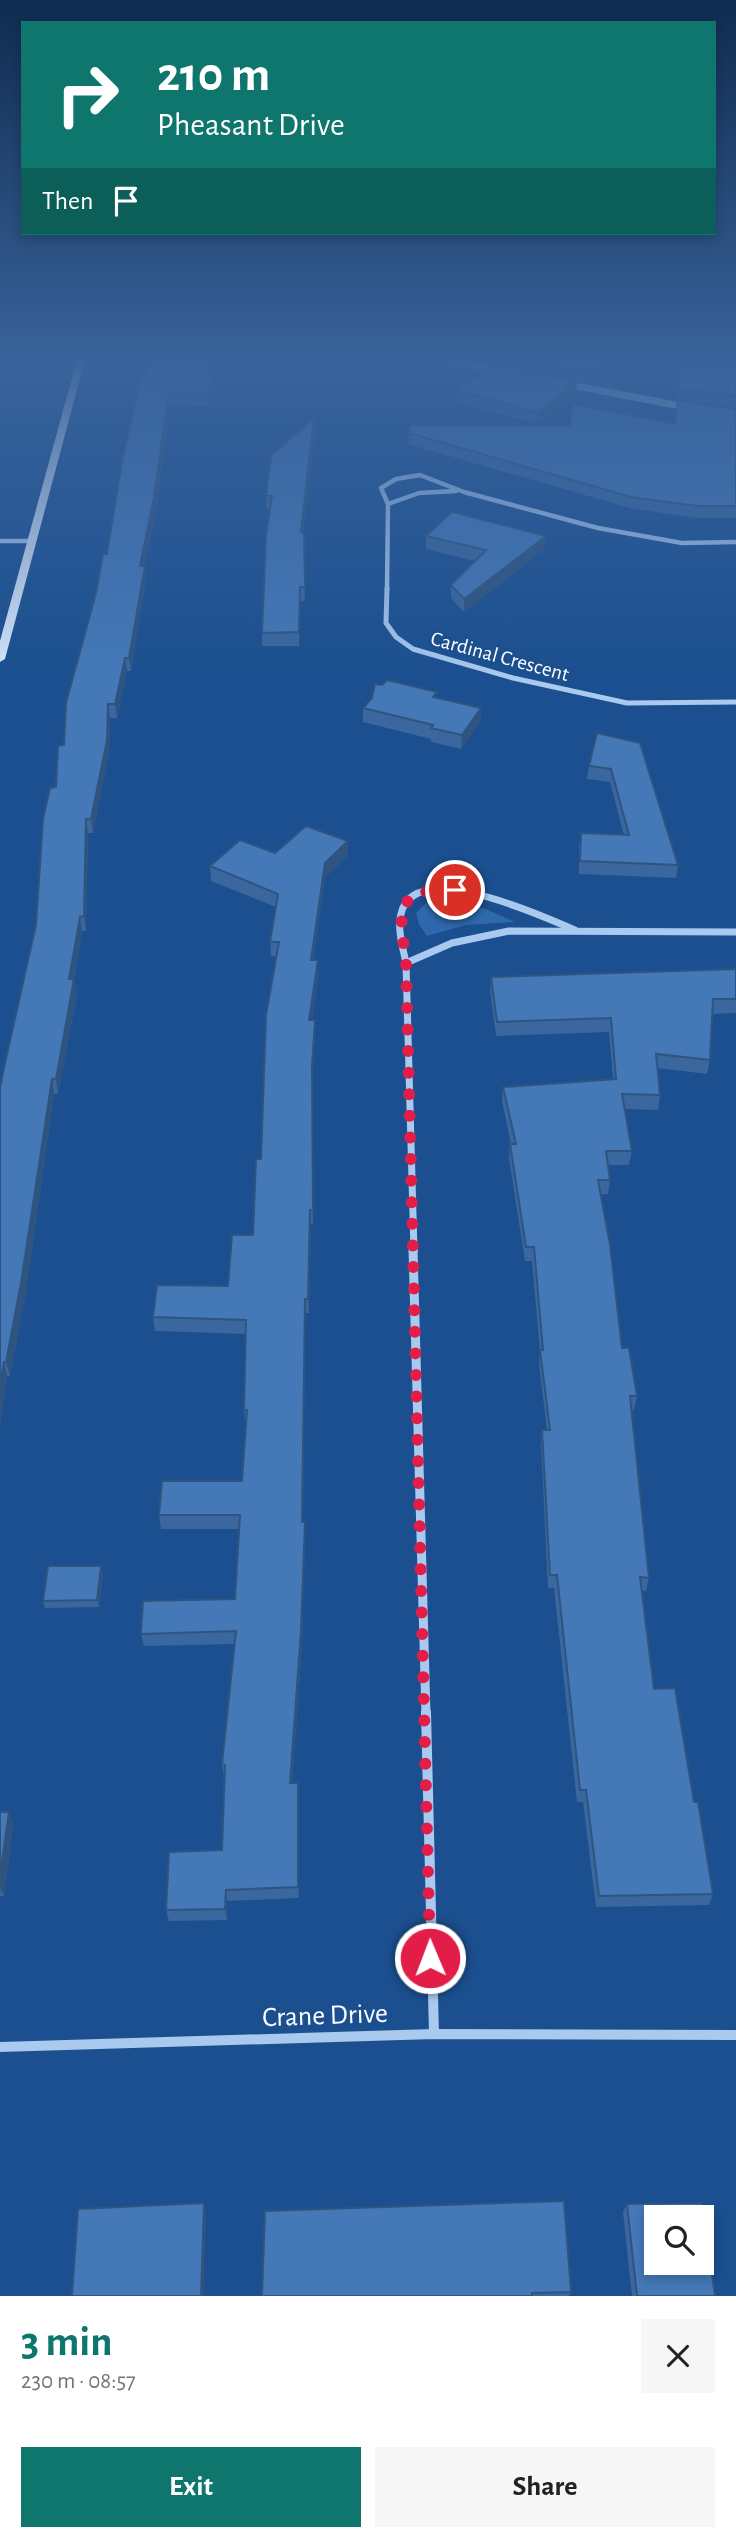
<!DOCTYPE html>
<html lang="en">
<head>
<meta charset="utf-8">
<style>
	body { margin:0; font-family:"Alegreya Sans",sans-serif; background:#f6f6f6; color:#202124; height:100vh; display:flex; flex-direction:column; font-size:26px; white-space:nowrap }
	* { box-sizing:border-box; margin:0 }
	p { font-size:23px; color:#757577 }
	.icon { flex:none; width:38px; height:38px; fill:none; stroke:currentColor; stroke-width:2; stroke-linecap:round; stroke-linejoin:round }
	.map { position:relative; height:2296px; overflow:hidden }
	.details { display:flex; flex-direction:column; background:#fff; flex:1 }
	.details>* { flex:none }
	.banner { position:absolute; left:21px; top:21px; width:695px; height:214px; border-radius:0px; box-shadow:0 4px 10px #0003; background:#0f766e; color:#fff; overflow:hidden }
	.tools { position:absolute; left:644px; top:2205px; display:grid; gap:14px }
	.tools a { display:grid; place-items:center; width:70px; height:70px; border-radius:0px; background:#fff; box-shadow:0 4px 10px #0003; font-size:35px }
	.pin { position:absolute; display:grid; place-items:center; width:60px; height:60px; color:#fff; margin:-30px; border:4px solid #fff; border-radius:50%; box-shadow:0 2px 7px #0007 }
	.me { position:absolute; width:77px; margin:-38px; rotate:359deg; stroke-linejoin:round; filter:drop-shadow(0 0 5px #0008) }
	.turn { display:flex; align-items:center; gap:24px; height:147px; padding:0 21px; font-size:32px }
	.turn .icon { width:91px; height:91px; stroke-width:2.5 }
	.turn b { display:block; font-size:49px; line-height:60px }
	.then { display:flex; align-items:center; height:66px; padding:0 21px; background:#0003; gap:14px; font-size:26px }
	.round { display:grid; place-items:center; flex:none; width:74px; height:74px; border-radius:0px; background:#f6f6f6 }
	.headline { display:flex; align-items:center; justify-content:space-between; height:119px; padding:0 21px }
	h1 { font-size:42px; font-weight:600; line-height:52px; color:#0f766e }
	.primary-button { display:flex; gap:14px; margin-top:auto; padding:14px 21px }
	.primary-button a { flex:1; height:80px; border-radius:0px; background:#0f766e; color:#fff; font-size:28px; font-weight:600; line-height:80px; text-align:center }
	.primary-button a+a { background:#f6f6f6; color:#202124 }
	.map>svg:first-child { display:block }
	.green { fill:#2e69ad }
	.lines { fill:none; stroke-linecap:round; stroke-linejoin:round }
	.minor-far4 { stroke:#a9c9ee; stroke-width:4.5 }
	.minor-far3 { stroke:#a9c9ee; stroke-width:5 }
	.minor-far2 { stroke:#a9c9ee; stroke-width:7 }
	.minor-far1 { stroke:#a9c9ee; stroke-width:9 }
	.minor { stroke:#a9c9ee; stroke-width:10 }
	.tertiary { stroke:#a9c9ee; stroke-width:7 }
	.secondary { fill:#d6e6fa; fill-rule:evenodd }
	.wall { fill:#3a679d }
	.shaded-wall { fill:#305480 }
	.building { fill:#4478b7; stroke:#305480; stroke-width:2; fill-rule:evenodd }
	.route { stroke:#e11d48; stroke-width:12; stroke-dasharray:0 21.6 }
	.labels { text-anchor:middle; stroke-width:5; stroke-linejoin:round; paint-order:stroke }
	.far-street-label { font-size:21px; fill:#fff; stroke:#1b4f8f }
	.near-street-label { font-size:28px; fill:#fff; stroke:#1b4f8f }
</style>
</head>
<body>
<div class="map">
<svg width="736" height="2296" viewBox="0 0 736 2296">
	<rect width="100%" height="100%" fill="#1b4f8f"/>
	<polygon class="green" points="439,899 483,908 515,922 466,925 427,936 419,924 416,913 427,902"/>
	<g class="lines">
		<g class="minor-far4">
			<polyline points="467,363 476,356"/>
			<polyline points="388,504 419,493 456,491"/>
			<polyline points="0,541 31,541"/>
			<polyline points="387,590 388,504 381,488 396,479 420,475 464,492 598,528 682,543 736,542"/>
		</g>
		<polyline class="minor-far3" points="387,588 386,623 396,637 413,649 513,678 627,703 736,702"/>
		<g class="minor-far2">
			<polyline points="406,963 452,943 509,931 736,932"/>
			<path d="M414,1251L406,963C403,948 397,929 401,914C414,856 544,917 575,930"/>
		</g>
		<polyline class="minor-far1" points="413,1249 426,1714"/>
		<g class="minor">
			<polyline points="426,1712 434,2034"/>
			<polyline points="0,2047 434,2034 736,2035"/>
		</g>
		<g class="tertiary">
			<polyline points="424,356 505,371"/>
			<polyline points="561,383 691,408"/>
		</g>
		<polygon class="secondary" points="78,356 86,356 5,659 0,662 0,641"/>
	</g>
	<g class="wall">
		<polygon points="148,356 361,356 356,375 330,367 330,377 215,375 209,406 170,405 156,510 144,566 146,579 131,671 127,671 117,718 110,718 109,754 93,833 88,833 86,931 82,931 74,979 77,994 58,1094 54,1094 25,1297 10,1376 7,1376 0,1425 0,1088 36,925 56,787 64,745 107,554 145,377"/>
		<polygon points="509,356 618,356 617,362 589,384 507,367 507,357"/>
		<polygon points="681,366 736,367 736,408 677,399"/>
		<polygon points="457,390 576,393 536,424 457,402"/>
		<polygon points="736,409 736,518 695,518 630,508 408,444 409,433 675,424"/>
		<polygon points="314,418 315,430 303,532 304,532 305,601 300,601 299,646 262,646 262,633 270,509 266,509 266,496"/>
		<polygon points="426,536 544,549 464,612 451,598 451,585 475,561 426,549"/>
		<polygon points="437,698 481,708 480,722 461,749 431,742 431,739 363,722 363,708"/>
		<polygon points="597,733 678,865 676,878 579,874 579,846 581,833 624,835 610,782 587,779 589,766"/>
		<polygon points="275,853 348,856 325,877 313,960 318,975 312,1020 315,1020 315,1034 312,1081 313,1224 311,1224 309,1313 305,1313 303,1522 305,1522 305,1535 302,1643 292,1783 299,1795 299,1898 227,1901 227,1920 169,1921 166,1910 222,1850 224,1776 222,1764 235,1644 144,1646 141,1634 235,1599 239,1529 161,1529 159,1515 242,1481 246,1424 244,1410 246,1334 155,1331 153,1317 228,1286 253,1235 261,1159 276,957 271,956 270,942 276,907 211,881 210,866"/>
		<polygon points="736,969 736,1013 712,1014 710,1060 707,1074 658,1068 660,1095 658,1110 624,1109 632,1151 629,1165 608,1165 610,1180 608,1194 601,1194 622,1348 637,1396 634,1410 632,1410 649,1578 646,1591 641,1590 654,1689 694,1802 713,1894 709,1905 596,1907 583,1802 577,1802 554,1588 548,1588 541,1444 542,1430 547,1430 539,1364 540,1351 532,1261 525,1261 509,1158 510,1144 511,1144 502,1101 503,1087 613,1079 609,1032 496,1036 490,991 491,977"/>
		<polygon points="103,1573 99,1607 45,1608 43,1601"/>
		<polygon points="0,1812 13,1824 4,1896 0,1896"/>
		<polygon points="627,2204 715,2296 632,2296 623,2212"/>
		<polygon points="571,2292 569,2296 262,2296"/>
	</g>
	<g class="shaded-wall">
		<polygon points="358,356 361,356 356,375 356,363"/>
		<polygon points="610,356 618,356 617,362 589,384 590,374"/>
		<polygon points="215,363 215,375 209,406 208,394"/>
		<polygon points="577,382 576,393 536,424 537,412"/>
		<polygon points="169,393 170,405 156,510 142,579 140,566"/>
		<polygon points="314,418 315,430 301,545 301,532"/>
		<polygon points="546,536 544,549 464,612 464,599"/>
		<polygon points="145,566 146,579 131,671 129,658"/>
		<polygon points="125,658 127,671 117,718 115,704"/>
		<polygon points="108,704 110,718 109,754 93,833 91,819"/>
		<polygon points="481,708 480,722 461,749 462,735"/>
		<polygon points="86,819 88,833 86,931 84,916"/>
		<polygon points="348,841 348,856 325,877 311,974 311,960 325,863"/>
		<polygon points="80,917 82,931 71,994 69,979"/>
		<polygon points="318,960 318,975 310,1034 309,1020"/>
		<polygon points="74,979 77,994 58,1094 56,1079"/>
		<polygon points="315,1020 315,1034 312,1081 313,1224 312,1067"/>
		<polygon points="52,1079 54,1094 25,1297 10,1376 6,1362"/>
		<polygon points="310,1210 311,1224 309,1313 308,1299"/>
		<polygon points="305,1299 305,1313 302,1535 302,1522"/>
		<polygon points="4,1362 7,1376 0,1425 0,1386"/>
		<polygon points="305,1522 305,1535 302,1643 291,1795 290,1783"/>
		<polygon points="101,1566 103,1573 99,1607 97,1600"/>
		<polygon points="298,1783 299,1795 299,1898 298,1887"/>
		<polygon points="9,1812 13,1824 4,1896 0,1888 0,1876"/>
		<polygon points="226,1890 227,1901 227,1920 225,1909"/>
		<polygon points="204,2203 206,2211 204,2296 201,2296"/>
	</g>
	<g class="building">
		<polygon points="148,356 330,356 330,366 215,363 208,394 169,393 154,497 140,566 145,566 129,658 125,658 115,704 108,704 107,740 91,819 86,819 84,916 80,917 69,979 74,979 56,1079 52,1079 21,1283 6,1362 4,1362 0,1386 0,1088 5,1063 36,925 43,819 50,788 56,787 58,746 64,745 66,703 96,593 103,554 107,554 123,456 141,377 145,377"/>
		<polygon points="330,356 358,356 356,363"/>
		<polygon points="509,356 614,356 590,374 507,357"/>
		<polygon points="494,365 577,382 537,412 457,390"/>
		<polygon points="681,366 736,367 736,396 679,388"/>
		<polygon points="678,400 736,409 736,506 697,506 631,497 409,433 410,425 570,425 573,404 675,424"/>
		<polygon points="314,418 301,532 304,532 305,587 300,587 299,632 262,633 266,535 272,496 266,496 271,456"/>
		<polygon points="452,512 546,536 464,599 451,585 486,550 426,536"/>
		<polygon points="387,680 437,692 433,697 481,708 462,735 431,728 433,725 363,708 372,698 375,684 382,685"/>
		<polygon points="597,733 640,743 678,865 580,861 581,833 629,835 611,769 589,766"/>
		<polygon points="306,826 348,841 325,863 311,960 318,960 309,1020 315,1020 312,1067 313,1210 310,1210 308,1299 305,1299 302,1522 305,1522 301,1631 290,1783 298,1783 298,1887 226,1890 225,1909 166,1910 169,1852 222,1850 225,1765 222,1764 236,1631 141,1634 143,1601 235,1599 240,1515 159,1515 162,1481 242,1481 247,1410 244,1410 246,1320 153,1317 157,1285 228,1286 232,1235 253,1235 256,1159 261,1159 266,1015 279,942 270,942 278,894 210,866 240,840 275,853"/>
		<polygon points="736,969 736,999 713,999 710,1060 656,1054 660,1095 622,1094 632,1151 606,1151 610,1180 598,1180 610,1245 622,1348 629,1348 637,1396 630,1396 649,1578 640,1577 654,1689 675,1688 694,1802 698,1802 713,1894 599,1896 586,1790 580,1790 557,1575 550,1575 542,1430 550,1430 540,1350 543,1350 534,1247 526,1247 510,1144 516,1144 503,1087 616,1079 611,1018 497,1022 491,977"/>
		<polygon points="48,1566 101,1566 97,1600 43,1601"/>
		<polygon points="0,1812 9,1812 0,1876"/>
		<polygon points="564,2201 571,2292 532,2293 532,2296 262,2296 265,2211"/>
		<polygon points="204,2203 201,2296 72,2296 78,2209"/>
		<path d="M702,2203L715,2296H637L627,2204ZM656,2217H702V2263H656Z"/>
	</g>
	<linearGradient id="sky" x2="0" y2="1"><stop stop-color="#0f2b4f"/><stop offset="0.53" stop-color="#39639b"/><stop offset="1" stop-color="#39639b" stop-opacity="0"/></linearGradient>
	<rect width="736" height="677" fill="url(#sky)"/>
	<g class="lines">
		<path class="route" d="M430,1958L406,963C400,914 390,888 455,890"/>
	</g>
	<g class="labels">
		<g class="far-street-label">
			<text transform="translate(500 656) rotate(15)" y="7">Cardinal Crescent</text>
		</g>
		<g class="near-street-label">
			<text transform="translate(325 2014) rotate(-2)" y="10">Crane Drive</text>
		</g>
	</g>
</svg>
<div class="tools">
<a><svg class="icon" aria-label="search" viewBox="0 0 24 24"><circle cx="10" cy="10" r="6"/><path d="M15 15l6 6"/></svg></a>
</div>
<div class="pin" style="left:455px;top:890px;background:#d93025"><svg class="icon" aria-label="arrive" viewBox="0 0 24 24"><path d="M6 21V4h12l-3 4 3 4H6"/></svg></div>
<svg class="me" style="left:430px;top:1958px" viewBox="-20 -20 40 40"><circle r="17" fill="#e11d48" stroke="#fff" stroke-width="3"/><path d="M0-11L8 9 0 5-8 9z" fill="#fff"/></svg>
<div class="banner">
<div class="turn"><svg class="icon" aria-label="right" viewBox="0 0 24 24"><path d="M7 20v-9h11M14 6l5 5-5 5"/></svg><div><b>210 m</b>Pheasant Drive</div></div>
<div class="then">Then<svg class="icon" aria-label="arrive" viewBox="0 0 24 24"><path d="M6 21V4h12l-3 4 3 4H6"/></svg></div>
</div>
</div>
<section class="details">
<div class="headline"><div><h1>3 min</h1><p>230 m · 08:57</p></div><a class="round"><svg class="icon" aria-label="close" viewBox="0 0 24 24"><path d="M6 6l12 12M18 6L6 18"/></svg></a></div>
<div class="primary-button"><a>Exit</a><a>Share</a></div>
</section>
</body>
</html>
